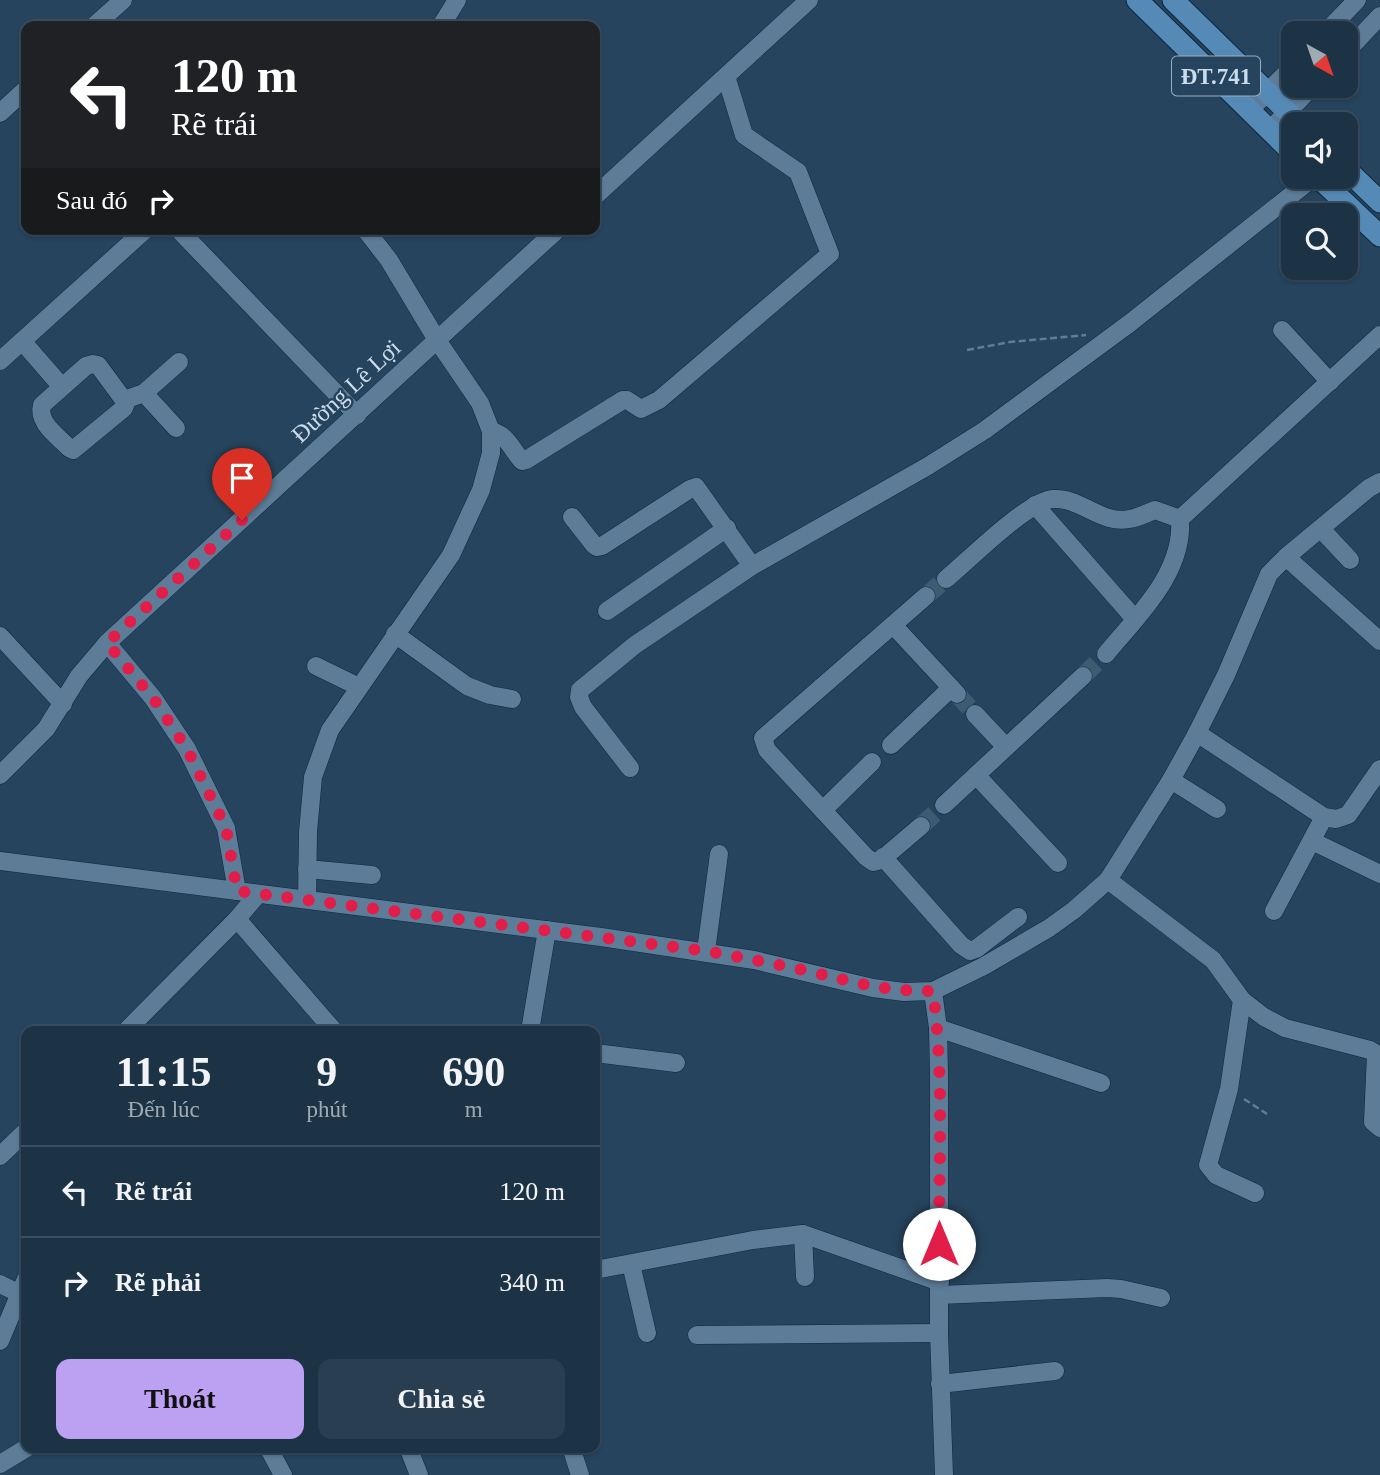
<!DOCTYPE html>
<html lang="vi">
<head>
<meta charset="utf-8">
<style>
	body { margin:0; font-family:Georgia,serif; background:#293f51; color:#f1f3f6; height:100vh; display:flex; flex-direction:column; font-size:26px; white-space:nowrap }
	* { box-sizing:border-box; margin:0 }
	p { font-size:23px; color:#a0aab3 }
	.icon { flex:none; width:38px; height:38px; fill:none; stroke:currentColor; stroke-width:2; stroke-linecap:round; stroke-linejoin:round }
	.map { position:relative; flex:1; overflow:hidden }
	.side { position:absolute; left:21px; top:1026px; width:579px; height:427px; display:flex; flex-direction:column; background:#1c3346; border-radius:14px; box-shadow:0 2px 5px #0004,0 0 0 2px #3a4e5f }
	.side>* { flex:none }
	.hud { position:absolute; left:21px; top:21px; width:579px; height:214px; border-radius:14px; box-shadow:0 2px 5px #0004,0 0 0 2px #3a4e5f; background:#202124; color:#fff; overflow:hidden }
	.needle { width:46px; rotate:140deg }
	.controls { position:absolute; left:1281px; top:21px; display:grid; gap:14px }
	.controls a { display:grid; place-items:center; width:77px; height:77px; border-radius:14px; background:#1c3346; box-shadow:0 2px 5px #0004,0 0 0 2px #3a4e5f; font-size:35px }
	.pin { position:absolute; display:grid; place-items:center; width:60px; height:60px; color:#fff; margin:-72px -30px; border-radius:50% 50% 50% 0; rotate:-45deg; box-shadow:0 0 7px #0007 }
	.pin .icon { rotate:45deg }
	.me { position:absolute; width:77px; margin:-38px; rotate:0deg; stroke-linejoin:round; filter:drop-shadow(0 0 5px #0008) }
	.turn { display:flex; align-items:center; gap:24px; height:147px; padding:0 35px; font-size:32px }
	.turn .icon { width:91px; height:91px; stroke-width:2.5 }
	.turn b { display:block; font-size:49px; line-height:60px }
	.then { display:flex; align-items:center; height:66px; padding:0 35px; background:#0003; gap:14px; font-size:26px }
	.eta { display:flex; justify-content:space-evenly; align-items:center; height:119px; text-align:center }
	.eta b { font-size:42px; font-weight:800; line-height:49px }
	.primary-button { display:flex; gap:14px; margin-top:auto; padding:14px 35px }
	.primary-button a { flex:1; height:80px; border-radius:14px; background:#bca0f2; color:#111; font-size:28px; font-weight:800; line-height:80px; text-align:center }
	.primary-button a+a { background:#293f51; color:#f1f3f6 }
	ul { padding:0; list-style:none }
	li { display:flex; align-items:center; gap:21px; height:91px; padding:0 35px; border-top:2px solid #3a4e5f }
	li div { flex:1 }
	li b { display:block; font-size:26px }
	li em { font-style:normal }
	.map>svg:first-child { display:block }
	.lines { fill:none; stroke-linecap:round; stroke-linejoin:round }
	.minor-tunnel { stroke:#3f5b72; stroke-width:18; stroke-dasharray:18 9; stroke-linecap:butt }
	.minor-casing { stroke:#0c2941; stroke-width:19 }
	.major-casing { stroke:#0c2941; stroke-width:23 }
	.path { stroke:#637c91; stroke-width:2.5; stroke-dasharray:7 3.5; stroke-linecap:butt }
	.minor { stroke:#5d7c98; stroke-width:18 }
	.major { stroke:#558ab7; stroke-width:21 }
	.route { stroke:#e11d48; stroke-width:12; stroke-dasharray:0 21.6 }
	.labels { text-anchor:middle; stroke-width:5; stroke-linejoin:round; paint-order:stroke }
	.shield { fill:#26445d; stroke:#9aaec1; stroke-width:2 }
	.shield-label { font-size:23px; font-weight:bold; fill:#cbdcec }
	.street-label { font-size:24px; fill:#cbdcec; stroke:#26445d }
</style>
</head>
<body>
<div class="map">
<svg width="1380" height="1475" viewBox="0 0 1380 1475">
	<rect width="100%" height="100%" fill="#26445d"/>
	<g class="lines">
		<g class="minor-tunnel">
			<polyline points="926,596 946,579"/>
			<polyline points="1083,676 1106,654"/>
			<polyline points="957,694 975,714"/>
			<polyline points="921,826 944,805"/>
		</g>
		<g class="minor-casing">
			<g id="minor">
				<polyline points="94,26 123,0"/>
				<polyline points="441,26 457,0"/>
				<polyline points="1325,33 1357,0"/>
				<polyline points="1346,52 1380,16"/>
				<polyline points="1250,110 1293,66"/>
				<polyline points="0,113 26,89"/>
				<polyline points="1270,130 1313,86"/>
				<polyline points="595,196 809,0"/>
				<polyline points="178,229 357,415"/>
				<polyline points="1282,330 1330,382"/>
				<polyline points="22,341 62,387"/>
				<polyline points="0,361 146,229"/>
				<path d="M93,364L98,365L126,403L124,408L73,450L69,448C58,436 37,423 42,405L86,366Z"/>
				<polyline points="144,393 179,362"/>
				<polyline points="124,400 144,393 176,428"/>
				<path d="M491,431C507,434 512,450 522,461L526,460L623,400H627L641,409L659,400L830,254L798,172L744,135L726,76"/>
				<polyline points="1035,505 1135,619"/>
				<polyline points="572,517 594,545 597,547 602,546 690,489 696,487 752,566"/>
				<polyline points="1180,519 1380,335"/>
				<polyline points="1321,529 1350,560"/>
				<polyline points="1286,557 1380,641"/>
				<path d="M946,579C968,561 1027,501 1053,499C1080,497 1102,525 1129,519C1138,518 1147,513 1155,510L1180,519"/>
				<polyline points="607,611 727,528"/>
				<polyline points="893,625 957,694"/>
				<polyline points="395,634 467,686 490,695 512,699"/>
				<polyline points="0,636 63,704"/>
				<polyline points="107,643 153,698 187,749 226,828 237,891"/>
				<path d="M1106,654C1138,615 1184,573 1180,519"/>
				<polyline points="316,666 359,687"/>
				<polyline points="975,714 1006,747"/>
				<polyline points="1197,733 1324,817 1336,819 1348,815 1380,769"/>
				<polyline points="891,745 951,688"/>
				<polyline points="630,768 583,707 579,697 580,690 635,645 752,566 928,466 985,430 1130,323 1314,177"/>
				<polyline points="0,775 46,729 79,676 107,643 558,229"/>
				<polyline points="976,775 1058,863"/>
				<polyline points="1171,780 1217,809"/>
				<polyline points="944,805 1083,676"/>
				<polyline points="823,810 872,762"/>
				<polyline points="921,826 881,860 873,862 866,857 767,750 763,738 926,596"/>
				<polyline points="1312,841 1380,874"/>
				<polyline points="883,857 961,945 970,951 976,949 1018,917"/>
				<polyline points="0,861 601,937 754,960 873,988 904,992 933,991 984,966 1049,928 1074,910 1108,880 1171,780 1197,733 1226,675 1269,574 1286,557 1369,488 1380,482"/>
				<polyline points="307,869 372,875"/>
				<polyline points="1108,880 1213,960 1242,1000 1264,1017 1285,1028 1370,1050 1376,1054 1373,1122 1380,1128"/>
				<polyline points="307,899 308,832 313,777 330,730 451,555 481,490 491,453 491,431 480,403 437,340 389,260 365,229"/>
				<polyline points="1274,911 1324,817"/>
				<polyline points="237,919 334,1031"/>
				<polyline points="706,951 719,854"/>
				<polyline points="933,991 938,1028 939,1073 939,1333 944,1475"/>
				<polyline points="1242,1000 1229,1089 1208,1165 1216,1175 1255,1193"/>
				<polyline points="938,1028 1101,1083"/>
				<polyline points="126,1031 237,919 258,894"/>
				<polyline points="530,1031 547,930"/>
				<polyline points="595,1053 676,1063"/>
				<polyline points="0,1156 26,1131"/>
				<polyline points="803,1234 805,1277"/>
				<polyline points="631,1264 647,1333"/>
				<polyline points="595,1270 753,1240 803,1234 940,1282"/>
				<polyline points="0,1284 20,1294"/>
				<polyline points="939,1295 1107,1288 1121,1289 1161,1298"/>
				<polyline points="697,1335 939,1333"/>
				<polyline points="0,1341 26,1279"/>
				<polyline points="940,1384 1055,1371"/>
				<polyline points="268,1447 283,1475"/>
				<polyline points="408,1447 419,1475"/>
				<polyline points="571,1447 580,1475"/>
				<polyline points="0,1464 28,1447"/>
			</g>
		</g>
		<g class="major-casing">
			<g id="major">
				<polyline points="1137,0 1293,153"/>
				<polyline points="1173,0 1300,124"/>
				<polyline points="1346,169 1380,202"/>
				<polyline points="1318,177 1380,236"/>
			</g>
		</g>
		<g class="path">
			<polyline points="967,350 1010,342 1086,335"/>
			<polyline points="1244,1099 1267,1114"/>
		</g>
		<use href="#minor" class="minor"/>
		<use href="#major" class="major"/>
	</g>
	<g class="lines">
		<path class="route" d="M242,520L107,643L153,698L187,749L226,828L237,891L706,951C739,957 771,963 803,970C849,981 886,992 933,991C944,1075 939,1159 939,1244"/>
	</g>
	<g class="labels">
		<rect class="shield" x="1172" y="56.5" width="88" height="39" rx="5"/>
		<g class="shield-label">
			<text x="1216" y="84">ĐT.741</text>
		</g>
		<g class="street-label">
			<text transform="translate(346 391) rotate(-43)" y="8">Đường Lê Lợi</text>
		</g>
	</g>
</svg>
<div class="controls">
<a><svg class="needle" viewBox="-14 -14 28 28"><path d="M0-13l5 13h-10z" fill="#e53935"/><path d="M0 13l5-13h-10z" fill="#a0aab3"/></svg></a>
<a><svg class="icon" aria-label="sound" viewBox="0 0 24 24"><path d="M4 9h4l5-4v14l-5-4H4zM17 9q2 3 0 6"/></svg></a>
<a><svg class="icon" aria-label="search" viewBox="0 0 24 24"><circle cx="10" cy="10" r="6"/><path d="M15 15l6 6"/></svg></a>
</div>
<div class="pin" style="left:242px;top:520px;background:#d93025"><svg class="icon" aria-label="arrive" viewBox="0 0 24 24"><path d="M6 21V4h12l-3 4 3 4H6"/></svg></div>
<svg class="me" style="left:939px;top:1244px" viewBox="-20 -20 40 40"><circle r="19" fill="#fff"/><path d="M0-13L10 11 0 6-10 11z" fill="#e11d48"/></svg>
<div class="hud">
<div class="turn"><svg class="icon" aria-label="left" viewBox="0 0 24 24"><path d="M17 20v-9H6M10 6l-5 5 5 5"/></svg><div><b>120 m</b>Rẽ trái</div></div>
<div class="then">Sau đó<svg class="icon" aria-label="right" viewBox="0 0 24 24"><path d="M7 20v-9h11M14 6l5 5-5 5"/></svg></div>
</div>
<section class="side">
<div class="eta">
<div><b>11:15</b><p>Đến lúc</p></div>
<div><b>9</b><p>phút</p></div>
<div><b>690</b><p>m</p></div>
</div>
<ul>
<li><svg class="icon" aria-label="left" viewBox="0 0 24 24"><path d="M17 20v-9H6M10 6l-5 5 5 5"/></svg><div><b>Rẽ trái</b></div><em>120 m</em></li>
<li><svg class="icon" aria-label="right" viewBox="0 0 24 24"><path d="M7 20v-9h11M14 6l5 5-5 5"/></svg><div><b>Rẽ phải</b></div><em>340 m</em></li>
</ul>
<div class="primary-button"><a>Thoát</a><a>Chia sẻ</a></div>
</section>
</div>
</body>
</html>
